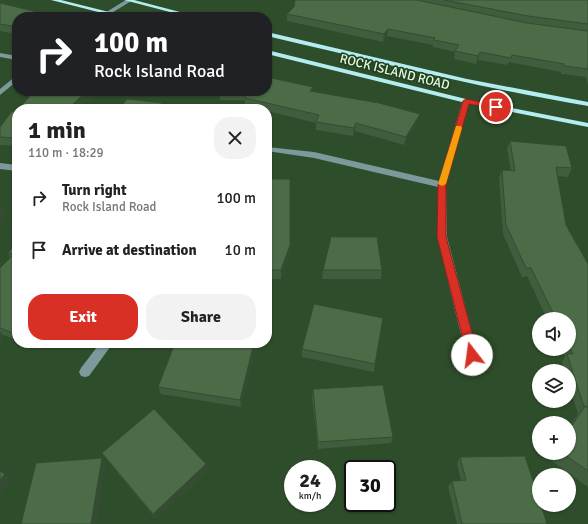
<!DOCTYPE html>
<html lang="en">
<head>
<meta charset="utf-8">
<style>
	body { margin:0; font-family:Signika,sans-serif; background:#f2f2f2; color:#222; height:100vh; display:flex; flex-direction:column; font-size:15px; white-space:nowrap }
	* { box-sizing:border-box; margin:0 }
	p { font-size:13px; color:#767676 }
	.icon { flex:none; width:22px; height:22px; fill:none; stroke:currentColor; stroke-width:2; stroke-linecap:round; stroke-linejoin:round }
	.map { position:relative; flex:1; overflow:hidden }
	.drawer { position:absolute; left:12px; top:104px; width:260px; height:244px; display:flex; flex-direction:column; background:#fff; border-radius:16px; box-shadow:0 1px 3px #0004 }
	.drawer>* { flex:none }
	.guide { position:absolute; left:12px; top:12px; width:260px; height:84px; border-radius:16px; box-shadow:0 1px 3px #0004; background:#202124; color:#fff; overflow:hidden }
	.buttons { position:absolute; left:532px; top:312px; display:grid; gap:8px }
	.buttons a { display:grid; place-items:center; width:44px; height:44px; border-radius:50%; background:#fff; box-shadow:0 1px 3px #0004; font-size:20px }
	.speed { position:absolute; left:284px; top:460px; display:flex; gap:8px; font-size:20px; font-weight:700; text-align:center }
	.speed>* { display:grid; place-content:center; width:52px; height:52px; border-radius:50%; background:#fff; box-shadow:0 1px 3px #0004; line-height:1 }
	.speed small { font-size:10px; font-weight:400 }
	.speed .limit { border:2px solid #111; border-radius:6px; background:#fff; color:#111 }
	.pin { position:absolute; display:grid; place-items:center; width:34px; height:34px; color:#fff; margin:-17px; border:2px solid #fff; border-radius:50%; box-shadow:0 1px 4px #0007 }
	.me { position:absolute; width:44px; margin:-22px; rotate:345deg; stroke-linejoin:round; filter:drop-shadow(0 0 3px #0008) }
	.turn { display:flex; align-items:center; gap:14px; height:84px; padding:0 16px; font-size:18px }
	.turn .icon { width:52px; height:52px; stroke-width:2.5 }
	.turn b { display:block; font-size:28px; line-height:34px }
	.round { display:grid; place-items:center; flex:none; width:42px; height:42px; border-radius:16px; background:#f2f2f2 }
	.headline { display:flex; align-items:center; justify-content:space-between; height:68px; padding:0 16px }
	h1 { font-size:24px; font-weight:700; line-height:30px }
	.button { display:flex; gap:8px; margin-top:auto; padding:8px 16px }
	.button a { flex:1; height:46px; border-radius:16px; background:#d93025; color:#fff; font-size:16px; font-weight:700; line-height:46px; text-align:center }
	.button a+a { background:#f2f2f2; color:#222 }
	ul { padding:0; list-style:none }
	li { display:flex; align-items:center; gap:12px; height:52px; padding:0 16px }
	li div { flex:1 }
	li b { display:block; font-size:15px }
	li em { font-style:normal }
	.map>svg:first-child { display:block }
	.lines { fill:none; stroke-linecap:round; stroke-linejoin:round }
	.minor { fill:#7d999b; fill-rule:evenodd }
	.major { fill:#b3edf1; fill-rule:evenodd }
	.wall { fill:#405d3d }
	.shaded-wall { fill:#344c32 }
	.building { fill:#4b6c47; stroke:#344c32 }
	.route { fill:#d93025; stroke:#8d1f18 }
	.slow { fill:#f59e0b }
	.labels { text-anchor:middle; stroke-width:3.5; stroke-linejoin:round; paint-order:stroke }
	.far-street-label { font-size:13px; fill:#e5f8e2; stroke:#244320 }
</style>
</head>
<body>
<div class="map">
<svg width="588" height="524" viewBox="0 0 588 524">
	<rect width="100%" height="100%" fill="#2e4d2a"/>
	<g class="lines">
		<g class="minor">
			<polygon points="126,0 133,0 105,17 98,17"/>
			<polygon points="0,53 17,56 17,60 0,57"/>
			<polygon points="17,75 17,81 0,95 0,89"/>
			<polygon points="463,99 466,99 470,101 446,185 447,237 478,355 476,358 472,360 468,358 466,355 437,237 438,187 314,158 267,151 267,147 314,152 439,181"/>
			<polygon points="0,163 17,165 17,171 0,169"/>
			<polygon points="100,343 113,343 89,376 85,377 81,376 79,372 81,368"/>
		</g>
		<g class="major">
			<polygon points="51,0 61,0 129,17 118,17"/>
			<polygon points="124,0 134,0 199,17 189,17"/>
			<path d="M267,32L467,79L588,102V106C480,88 374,61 267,36Z"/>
			<polygon points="267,50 466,99 588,123 588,127 466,103 267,54"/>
		</g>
	</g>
	<g class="wall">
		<polygon points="295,0 588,0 588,85 586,77 561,74 561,72 509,62 508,65 478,60 476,64 454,59 455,52 433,47 433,45 387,36 383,42 287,21 287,14 294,7"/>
		<polygon points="0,3 17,17 17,34 0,31"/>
		<polygon points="34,91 99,91 79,109 19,109"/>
		<polygon points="219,92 313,92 418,122 404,145 355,131 353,136 316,130 316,123 267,111 267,109 259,109 245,106 245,100 220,100"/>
		<polygon points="17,111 17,146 0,145 0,127"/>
		<polygon points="510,141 572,168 568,177 557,176 566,225 588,264 588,487 549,459 552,453 569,453 569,427 578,414 569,385 569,371 565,371 562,362 565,357 561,349 569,349 569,319 547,319 527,276 522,277 503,234 499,178 502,170 511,171 507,149"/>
		<polygon points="267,179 290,253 281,279 267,279"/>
		<polygon points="17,242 17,340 3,335 0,344 0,268 10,258 8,253"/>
		<polygon points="323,270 382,270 381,279 322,279"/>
		<polygon points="257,343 241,407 161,394 158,387"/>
		<polygon points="302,349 375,364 374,372 302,357"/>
		<polygon points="313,389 393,437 391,443 318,449 312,397"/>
		<polygon points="102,453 206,464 208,470 156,519 106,459"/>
		<polygon points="460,457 547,524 457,524 448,487 452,481 461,481 457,464"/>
	</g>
	<g class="shaded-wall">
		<polygon points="388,29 387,36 383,42 384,34"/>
		<polygon points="480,52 478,60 476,64 478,56"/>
		<polygon points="313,87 313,95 310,91"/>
		<polygon points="87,91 99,91 79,109 73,109 72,105"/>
		<polygon points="162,103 163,109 158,109"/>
		<polygon points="70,104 71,109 66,109"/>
		<polygon points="420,114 418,122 404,145 406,137"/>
		<polygon points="356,123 355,131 353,136 354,128"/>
		<polygon points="290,179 290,253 281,279 281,270"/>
		<polygon points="2,205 6,213 0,223 0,208"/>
		<polygon points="272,296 273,305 267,321 267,311"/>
		<polygon points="17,328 17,339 13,333"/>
		<polygon points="0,331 3,335 0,344"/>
		<polygon points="254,343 257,343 241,407 240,400"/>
		<polygon points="102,458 106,464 97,524 91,524"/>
		<polygon points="206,464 208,470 156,519 153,514"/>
		<polygon points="5,474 12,481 0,495 0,480"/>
	</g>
	<g class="building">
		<polygon points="295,0 417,0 527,23 588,31 588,69 564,66 564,64 512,55 511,58 480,52 478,56 455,51 459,45 434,40 435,38 388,29 384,34 287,14 294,7"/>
		<polygon points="444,0 588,0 588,24 528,16"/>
		<polygon points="0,3 58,17 17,17 17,27 0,24"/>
		<polygon points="267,77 313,87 310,91 379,103 420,114 406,137 356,123 354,128 316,122 319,115 245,98 246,92 219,92 219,91 267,91"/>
		<polygon points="34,91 87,91 72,105 70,104 66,109 19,109"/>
		<polygon points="127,99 162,103 158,109 119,109"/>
		<polygon points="12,111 16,112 17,111 17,138 0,137 0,127"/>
		<polygon points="510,141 566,146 572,168 556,167 566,225 588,264 588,408 585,406 584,407 567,354 573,354 569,346 569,319 556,319 531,268 526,268 506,225 502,170 515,171"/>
		<polygon points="267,179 290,179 290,245 281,270 267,270"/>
		<polygon points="331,237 377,237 382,270 323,270"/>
		<polygon points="17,242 17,328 13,333 0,328 0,268 14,254 8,253"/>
		<polygon points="267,295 272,296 267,311"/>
		<polygon points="314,304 383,318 375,364 302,349"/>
		<polygon points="175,343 254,343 240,400 158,387"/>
		<polygon points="383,385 393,437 318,442 313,389"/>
		<polygon points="585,406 588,408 588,471 562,453 569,453 569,430"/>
		<polygon points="154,409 206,464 153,514 102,453"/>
		<polygon points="525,456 539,499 539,505 541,505 547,524 462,524 452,481 466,480 460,457"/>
		<polygon points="102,458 91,524 21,524 36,463"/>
		<polygon points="0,471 5,474 0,480"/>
	</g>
	<polygon class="route" points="466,99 496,105 500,107 496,109 469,104 446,185 446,237 478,355 476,358 472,359 469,358 467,355 437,237 438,185 463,101"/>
	<polygon class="slow" points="456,126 461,126 462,128 446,184 442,186 438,184"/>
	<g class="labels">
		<g class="far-street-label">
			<text transform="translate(395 71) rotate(14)" y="5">ROCK ISLAND ROAD</text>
		</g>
	</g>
</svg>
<div class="buttons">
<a><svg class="icon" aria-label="sound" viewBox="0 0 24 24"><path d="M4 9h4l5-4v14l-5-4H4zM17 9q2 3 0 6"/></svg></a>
<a><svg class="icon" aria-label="layers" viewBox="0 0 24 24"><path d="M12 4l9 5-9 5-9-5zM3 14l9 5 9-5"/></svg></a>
<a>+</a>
<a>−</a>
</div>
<div class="speed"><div>24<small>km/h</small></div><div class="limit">30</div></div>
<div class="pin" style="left:496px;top:107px;background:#d93025"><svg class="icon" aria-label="arrive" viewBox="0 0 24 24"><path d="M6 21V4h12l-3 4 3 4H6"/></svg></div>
<svg class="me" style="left:472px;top:355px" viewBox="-20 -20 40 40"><circle r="19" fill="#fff"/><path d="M0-13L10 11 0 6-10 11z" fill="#d93025"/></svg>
<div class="guide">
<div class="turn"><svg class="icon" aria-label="right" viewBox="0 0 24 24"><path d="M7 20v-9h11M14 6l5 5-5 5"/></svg><div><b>100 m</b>Rock Island Road</div></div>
</div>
<section class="drawer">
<div class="headline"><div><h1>1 min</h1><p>110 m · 18:29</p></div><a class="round"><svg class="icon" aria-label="close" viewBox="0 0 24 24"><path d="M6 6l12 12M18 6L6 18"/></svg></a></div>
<ul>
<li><svg class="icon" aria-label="right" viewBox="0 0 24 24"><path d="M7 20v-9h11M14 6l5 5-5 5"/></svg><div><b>Turn right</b><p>Rock Island Road</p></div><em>100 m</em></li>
<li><svg class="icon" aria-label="arrive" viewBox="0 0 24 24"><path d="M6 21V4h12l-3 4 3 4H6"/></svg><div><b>Arrive at destination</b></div><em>10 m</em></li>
</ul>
<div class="button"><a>Exit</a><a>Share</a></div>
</section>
</div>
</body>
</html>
